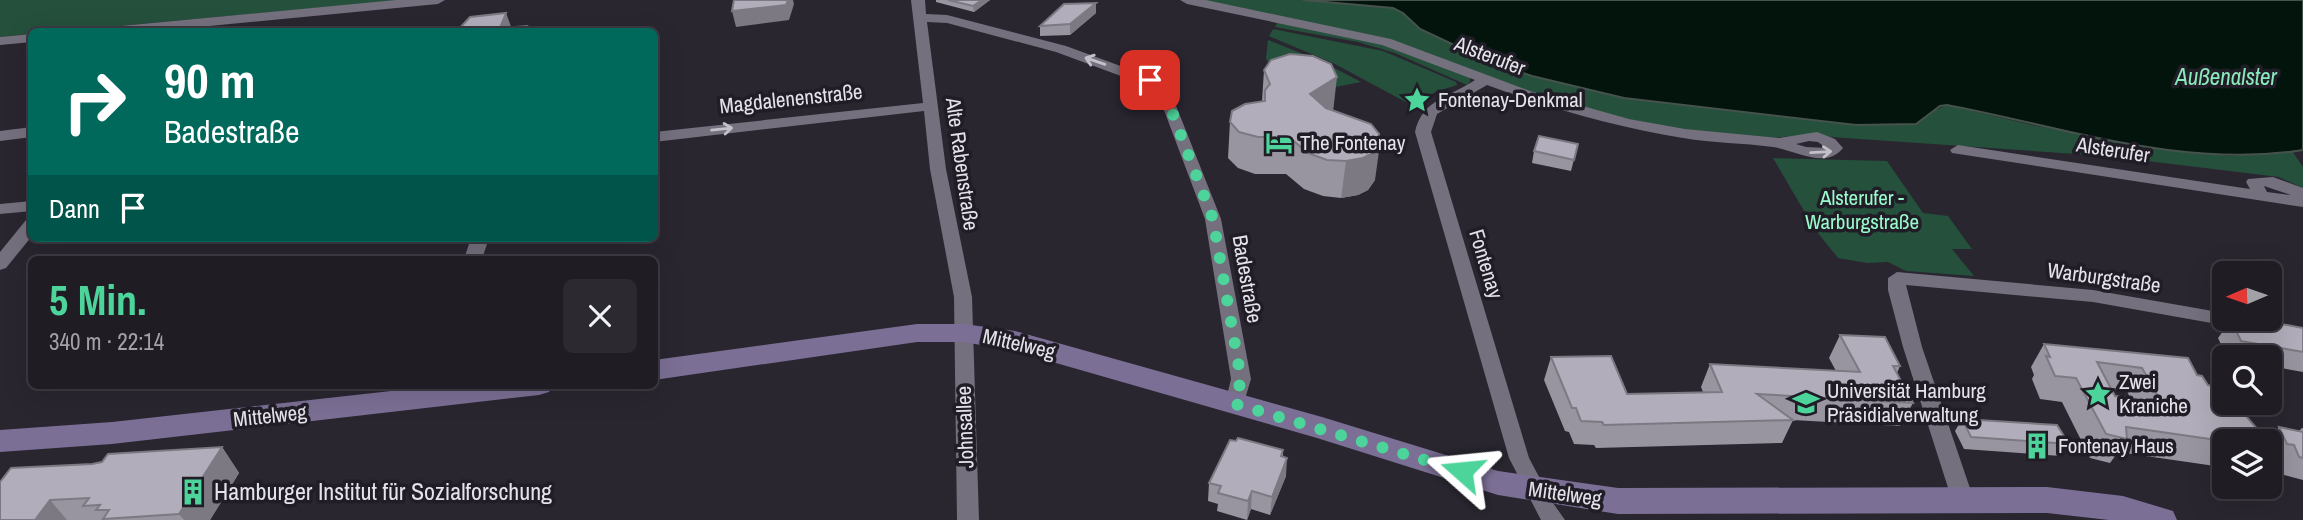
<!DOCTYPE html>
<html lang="de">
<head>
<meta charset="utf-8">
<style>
	body { margin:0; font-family:"Archivo Narrow",sans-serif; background:#2c2931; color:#f1f3f6; height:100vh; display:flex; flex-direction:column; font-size:26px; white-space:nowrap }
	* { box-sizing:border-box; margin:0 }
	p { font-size:23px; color:#a1a1a6 }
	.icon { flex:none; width:38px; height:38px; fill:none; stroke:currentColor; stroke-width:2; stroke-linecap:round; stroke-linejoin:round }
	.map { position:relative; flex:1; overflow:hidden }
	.panel { position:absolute; left:28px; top:256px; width:630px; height:133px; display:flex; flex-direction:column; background:#1f1c24; border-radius:10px; box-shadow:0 7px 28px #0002,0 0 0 2px #3c3a41 }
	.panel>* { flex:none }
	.top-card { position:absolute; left:28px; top:28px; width:630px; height:214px; border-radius:10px; box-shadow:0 7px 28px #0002,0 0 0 2px #3c3a41; background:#00695c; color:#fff; overflow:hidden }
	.needle { width:46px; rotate:268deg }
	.fabs { position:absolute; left:2212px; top:261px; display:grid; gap:14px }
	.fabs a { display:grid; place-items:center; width:70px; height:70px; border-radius:10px; background:#1f1c24; box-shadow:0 7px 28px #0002,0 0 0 2px #3c3a41; font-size:35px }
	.pin { position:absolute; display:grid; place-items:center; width:60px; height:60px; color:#fff; margin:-30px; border-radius:14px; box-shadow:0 4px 10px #0006 }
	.me { position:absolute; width:77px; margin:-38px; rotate:288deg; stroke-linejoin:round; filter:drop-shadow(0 0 5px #0008) }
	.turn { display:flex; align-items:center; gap:24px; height:147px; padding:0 21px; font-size:32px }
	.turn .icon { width:91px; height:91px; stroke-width:2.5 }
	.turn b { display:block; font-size:49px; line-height:60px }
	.then { display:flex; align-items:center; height:66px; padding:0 21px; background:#0003; gap:14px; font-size:26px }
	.round { display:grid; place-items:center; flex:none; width:74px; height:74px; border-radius:10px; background:#2c2931 }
	.head { display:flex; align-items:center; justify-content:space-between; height:119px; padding:0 21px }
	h1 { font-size:42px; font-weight:800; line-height:52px; color:#4cd49b }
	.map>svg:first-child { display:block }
	.green { fill:#25503c }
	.water { fill:#02140b; stroke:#46524e; stroke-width:2 }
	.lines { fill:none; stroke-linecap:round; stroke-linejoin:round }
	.street { fill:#74707d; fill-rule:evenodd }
	.secondary { fill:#7c6f95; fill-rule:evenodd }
	.wall { fill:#9895a0; fill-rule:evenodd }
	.shaded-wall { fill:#7c7982 }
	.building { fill:#b1adba; stroke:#7c7982; stroke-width:2; fill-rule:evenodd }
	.oneway { stroke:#c3c0c9 }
	.route { stroke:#4cd49b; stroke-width:12; stroke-dasharray:0 21.6 }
	.labels { text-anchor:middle; stroke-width:7; stroke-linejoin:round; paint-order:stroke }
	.street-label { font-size:21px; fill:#e5e3ea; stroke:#201d27 }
	.poi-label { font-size:21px; fill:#e5e3ea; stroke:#201d27; text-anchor:start }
	.park-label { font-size:21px; fill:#99facb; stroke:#201d27 }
	.water-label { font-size:23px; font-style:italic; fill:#8aeabc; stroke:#201d27 }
	.near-poi-label { font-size:24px; fill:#e5e3ea; stroke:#201d27; text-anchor:start }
</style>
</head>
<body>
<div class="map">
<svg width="2303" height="520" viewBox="0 0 2303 520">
	<rect width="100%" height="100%" fill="#292630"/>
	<g class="green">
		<polygon points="0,0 405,0 64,31 32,32 31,34 0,37"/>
		<polygon points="1199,0 1303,0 1393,8 1403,13 1420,29 1486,60 1532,76 1624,98 1856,125 1931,112 1947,105 2036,126 2194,153 2230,156 2292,151 2303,167 2303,188 2279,177 2106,156 1802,135 1772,138 1680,129 1598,113 1520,88 1412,47"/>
		<polygon points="1278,21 1376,42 1470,77 1470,82 1467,85 1395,53 1358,42 1275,27"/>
		<polygon points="1273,29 1383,51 1456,82 1457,85 1435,92 1415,107 1333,63 1269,36"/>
		<polygon points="1268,40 1323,62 1361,82 1330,88 1271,70 1266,58"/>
		<polygon points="1773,158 1887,161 1923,213 1948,216 1972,249 1952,249 1974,276 1906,271 1888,262 1867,263 1838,258 1814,228"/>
	</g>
	<path class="water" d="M1303,0H2303V150C2183,169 2063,127 1947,105L1940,106L1916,124L1856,125L1624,98L1532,76L1486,60L1420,29L1403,13L1393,8Z"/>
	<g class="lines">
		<g class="street">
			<polygon points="396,0 445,0 438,4 147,32 93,32 99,28"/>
			<polygon points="911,0 925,0 926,14 947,15 1066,46 1167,83 1221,219 1251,379 1242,409 1228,409 1225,404 1231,379 1205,219 1156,89 1056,52 947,23 927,22 946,169 972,297 979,520 957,520 954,297 930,169 924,111 654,142 654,132 923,103"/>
			<path d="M1180,0H1206L1391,39L1533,92L1629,119L1685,129L1779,138L1817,132L1835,139L1843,148C1826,170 1795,150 1773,147C1743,143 1713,143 1683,138C1616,127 1550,108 1487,85L1437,114L1431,132L1529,458L1553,503L1565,520H1541L1509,458L1415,132C1422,99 1450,97 1475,80L1382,45L1187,4ZM1809,141L1818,142L1826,148L1806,147L1796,144Z"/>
			<polygon points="32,34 32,42 0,45 0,37"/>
			<polygon points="32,127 32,137 0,141 0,131"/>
			<path d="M1958,145L2250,189L2246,182L2248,179L2273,177L2303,188V207L1952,153L1950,150ZM2264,186L2291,195L2267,192Z"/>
			<polygon points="32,201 32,211 0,214 0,204"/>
			<polygon points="32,219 32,236 6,268 0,270 0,252 26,220"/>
			<polygon points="471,238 489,238 482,259 464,259"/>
			<polygon points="1897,272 2093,290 2224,313 2224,318 2254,318 2260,324 2258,328 2251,330 2093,302 1906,285 1922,347 1974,500 1971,506 1963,508 1955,506 1952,500 1903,347 1888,290 1888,278"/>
		</g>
		<g class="secondary">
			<polygon points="917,324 964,324 1015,331 1322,417 1498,471 1618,488 2047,487 2123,496 2173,511 2177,520 2109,520 2047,513 1618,514 1498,495 1317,438 1014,351 964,342 917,342 654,380 654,360"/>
			<polygon points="445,385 554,385 549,392 539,395 112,444 0,452 0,430 112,422"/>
		</g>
	</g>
	<g class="wall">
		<polygon points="936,0 990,0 974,12 936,2"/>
		<polygon points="1096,3 1096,13 1070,35 1040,36 1040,26"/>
		<polygon points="1264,70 1333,110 1375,180 1368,190 1358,195 1341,198 1323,196 1304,189 1286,174 1255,174 1238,168 1228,158 1230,122 1262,101"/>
		<polygon points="1578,144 1571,171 1532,163 1534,151"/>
		<polygon points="2239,318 2250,318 2303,328 2303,372 2270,366 2270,357 2227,357 2218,338 2231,320 2238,321"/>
		<polygon points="1840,335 1900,366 1897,373 1913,403 1900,426 1793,420 1782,443 1596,448 1594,445 1574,444 1569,432 1565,431 1544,380 1551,357 1627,394 1703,392 1701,387 1710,364 1836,371 1829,358"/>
		<path d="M2044,344L2188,358L2224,441V482H2222L2215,466L2118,452L2110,463L2090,458L2062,402L2040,399L2032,379L2034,375L2031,367ZM2111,389L2127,391L2130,398L2115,396Z"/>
		<polygon points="1962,419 2069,444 2061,456 1964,449 1955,431"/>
		<polygon points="2279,427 2299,431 2302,428 2303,428 2303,480 2284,475 2279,464 2272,462 2270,457 2270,441 2268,441"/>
		<polygon points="222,447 239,473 210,520 0,520 92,464"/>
		<polygon points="1283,450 1283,457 1286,476 1270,515 1251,509 1247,520 1217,511 1218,504 1208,501 1209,483"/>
	</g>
	<g class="shaded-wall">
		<polygon points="788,0 793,0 794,4 789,20 736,27 732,11"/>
		<polygon points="982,0 990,0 974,12 973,6"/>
		<polygon points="1096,3 1096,13 1070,35 1070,24"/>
		<polygon points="506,13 513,32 500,28"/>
		<polygon points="1337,77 1333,112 1307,129 1310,94"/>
		<polygon points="1380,144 1375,180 1368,190 1358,195 1341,198 1346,161"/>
		<polygon points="60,385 100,385 64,390"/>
		<polygon points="222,447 239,473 210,520 184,520 179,514"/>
		<polygon points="1287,458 1286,476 1270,515 1272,497"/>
		<polygon points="1252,491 1251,509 1247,520 1248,501"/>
		<polygon points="50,500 67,520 35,520"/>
	</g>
	<g class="building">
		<polygon points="734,0 788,0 786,5 732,11"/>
		<polygon points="948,0 982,0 973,6"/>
		<polygon points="1096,3 1070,24 1040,26 1064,4"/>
		<polygon points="506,13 500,28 527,26 525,32 456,32 470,17"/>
		<polygon points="1290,54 1313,56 1331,64 1337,77 1310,94 1326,108 1371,124 1379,134 1380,144 1373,153 1363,158 1346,161 1327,160 1308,153 1289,137 1258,137 1239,132 1230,122 1232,111 1245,104 1265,101 1265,90 1270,84 1264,70 1271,60"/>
		<polygon points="1539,136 1578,144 1574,160 1534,151"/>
		<polygon points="2241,318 2250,318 2303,328 2303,352 2241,341 2231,320 2242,321"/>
		<polygon points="1840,335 1885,337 1900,366 1893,366 1913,403 1757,394 1793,420 1604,425 1602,422 1581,421 1576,408 1572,408 1551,357 1611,356 1627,394 1722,392 1710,364 1860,372"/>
		<path d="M2044,344L2188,358L2197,375L2202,376L2208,385L2221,388L2224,391V402H2234L2259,431L2262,441H2224L2126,427L2127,439L2106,434L2076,378L2055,376L2046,356L2050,357ZM2097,362L2142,368L2162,403L2115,396Z"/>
		<polygon points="1962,419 2057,425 2069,444 1971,437"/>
		<polygon points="2279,427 2303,432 2303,458 2299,457 2294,445 2287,444"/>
		<polygon points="1238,438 1283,450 1281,456 1287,458 1272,497 1252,491 1248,501 1218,493 1221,486 1209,483 1230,440 1236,441"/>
		<polygon points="222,447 179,514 103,519 109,510 96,510 100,505 83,506 89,498 50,500 35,520 0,520 0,482 11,468 92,464 102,462 108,454"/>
	</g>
	<defs><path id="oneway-shaft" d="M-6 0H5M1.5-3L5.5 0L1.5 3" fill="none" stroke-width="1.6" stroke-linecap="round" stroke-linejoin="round" transform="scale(1.75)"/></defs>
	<g class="oneway">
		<use href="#oneway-shaft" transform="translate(1095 61) rotate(-161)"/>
		<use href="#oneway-shaft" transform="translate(722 129) rotate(-6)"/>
		<use href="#oneway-shaft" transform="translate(1821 152) rotate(-3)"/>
	</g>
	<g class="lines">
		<polyline class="route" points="1150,80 1164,91 1213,219 1241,379 1235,404 1462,471"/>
	</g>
	<defs>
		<g id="sight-bare" transform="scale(2.1)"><path d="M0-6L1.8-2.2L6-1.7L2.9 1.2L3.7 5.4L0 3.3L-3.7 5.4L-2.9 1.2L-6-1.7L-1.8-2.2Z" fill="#4cd49b" stroke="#201d27" stroke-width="2.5" paint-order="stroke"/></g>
		<g id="hotel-bare" transform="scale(2.1)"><path d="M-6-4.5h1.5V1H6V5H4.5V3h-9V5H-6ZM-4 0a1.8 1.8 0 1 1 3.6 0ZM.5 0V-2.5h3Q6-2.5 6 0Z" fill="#4cd49b" stroke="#201d27" stroke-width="2.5" paint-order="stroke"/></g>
		<g id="university-bare" transform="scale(2.1)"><path d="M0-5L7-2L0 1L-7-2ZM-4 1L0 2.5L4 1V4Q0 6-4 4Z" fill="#4cd49b" stroke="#201d27" stroke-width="2.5" paint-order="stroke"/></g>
		<g id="building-bare" transform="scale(2.1)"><path d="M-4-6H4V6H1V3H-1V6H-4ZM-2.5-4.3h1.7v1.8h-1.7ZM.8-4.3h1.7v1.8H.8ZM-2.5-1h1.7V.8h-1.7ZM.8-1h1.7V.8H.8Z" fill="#4cd49b" stroke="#201d27" stroke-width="2.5" paint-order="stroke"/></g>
	</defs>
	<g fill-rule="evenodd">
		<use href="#sight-bare" x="1417" y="100"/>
		<use href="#hotel-bare" x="1279" y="143"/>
		<use href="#sight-bare" x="2098" y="394"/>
		<use href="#university-bare" x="1806" y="403"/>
		<use href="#building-bare" x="2037" y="446"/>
		<use href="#building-bare" x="193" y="492"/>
	</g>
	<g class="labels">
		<g class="street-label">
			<text transform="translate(1490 56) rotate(21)" y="7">Alsterufer</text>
			<text transform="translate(791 99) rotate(-6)" y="7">Magdalenenstraße</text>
			<text transform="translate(2113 150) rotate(9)" y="7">Alsterufer</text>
			<text transform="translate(962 164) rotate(82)" y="7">Alte Rabenstraße</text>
			<text transform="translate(1486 264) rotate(73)" y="7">Fontenay</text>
			<text transform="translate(2104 278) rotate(8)" y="7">Warburgstraße</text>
			<text transform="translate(1247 279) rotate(80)" y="7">Badestraße</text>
			<text transform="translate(1019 344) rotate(13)" y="7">Mittelweg</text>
			<text transform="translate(270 416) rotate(-6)" y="7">Mittelweg</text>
			<text transform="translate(965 427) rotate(-92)" y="7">Johnsallee</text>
			<text transform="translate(1565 494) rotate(8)" y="7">Mittelweg</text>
		</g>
		<g class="poi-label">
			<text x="1438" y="107">Fontenay-Denkmal</text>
			<text x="1300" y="150">The Fontenay</text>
			<text x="2119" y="389">Zwei<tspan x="2119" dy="24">Kraniche</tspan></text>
			<text x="1827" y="398">Universität Hamburg<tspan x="1827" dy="24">Präsidialverwaltung</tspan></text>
			<text x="2058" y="453">Fontenay Haus</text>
		</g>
		<g class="park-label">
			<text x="1862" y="205">Alsterufer -<tspan x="1862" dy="24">Warburgstraße</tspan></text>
		</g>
		<g class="water-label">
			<text x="2226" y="85">Außenalster</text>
		</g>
		<g class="near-poi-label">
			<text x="214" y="500">Hamburger Institut für Sozialforschung</text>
		</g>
	</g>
</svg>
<div class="fabs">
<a><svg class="needle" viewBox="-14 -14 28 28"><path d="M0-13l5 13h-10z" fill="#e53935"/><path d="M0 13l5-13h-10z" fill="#a1a1a6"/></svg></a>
<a><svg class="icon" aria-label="search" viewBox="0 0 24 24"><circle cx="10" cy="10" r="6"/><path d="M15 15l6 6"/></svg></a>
<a><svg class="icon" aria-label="layers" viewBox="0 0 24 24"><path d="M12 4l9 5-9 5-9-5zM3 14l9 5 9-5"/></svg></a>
</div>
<div class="pin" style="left:1150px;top:80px;background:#d93025"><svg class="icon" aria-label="arrive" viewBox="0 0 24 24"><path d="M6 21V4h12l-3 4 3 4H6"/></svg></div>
<svg class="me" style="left:1462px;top:471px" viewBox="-20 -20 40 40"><path d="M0-17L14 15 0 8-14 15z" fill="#4cd49b" stroke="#fff" stroke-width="4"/></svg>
<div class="top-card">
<div class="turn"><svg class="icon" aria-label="right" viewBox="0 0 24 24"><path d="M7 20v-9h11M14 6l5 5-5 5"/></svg><div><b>90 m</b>Badestraße</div></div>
<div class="then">Dann<svg class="icon" aria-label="arrive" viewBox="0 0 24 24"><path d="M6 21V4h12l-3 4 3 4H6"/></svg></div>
</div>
<section class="panel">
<div class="head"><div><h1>5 Min.</h1><p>340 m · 22:14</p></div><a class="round"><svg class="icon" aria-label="close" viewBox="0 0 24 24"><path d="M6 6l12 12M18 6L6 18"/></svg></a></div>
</section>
</div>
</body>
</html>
